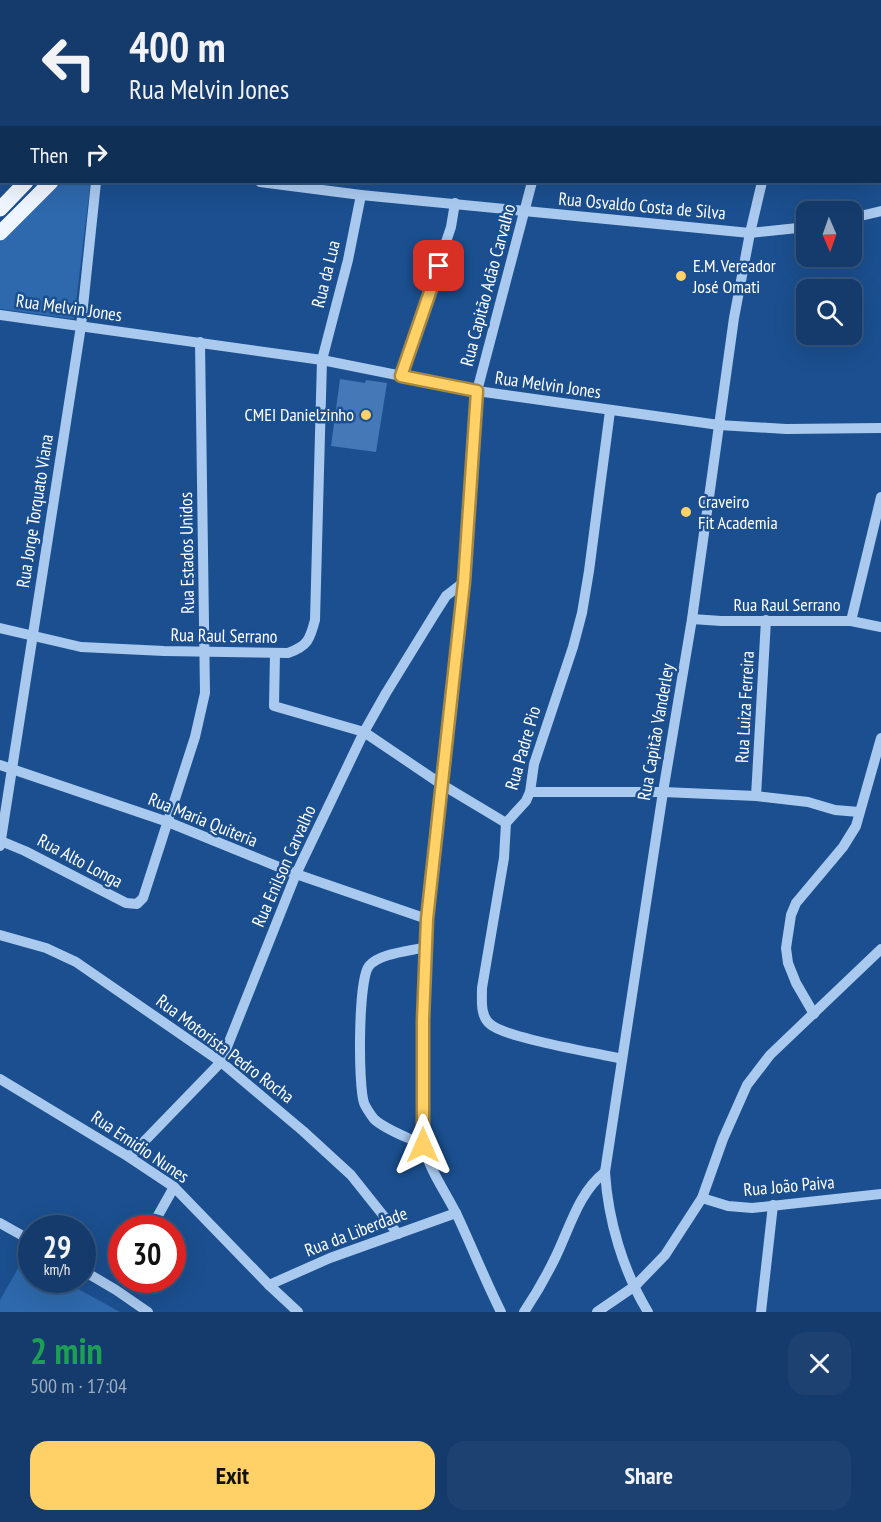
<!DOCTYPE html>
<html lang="en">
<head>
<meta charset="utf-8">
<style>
	body { margin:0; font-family:"PT Sans Narrow",sans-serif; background:#1d4271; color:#f1f3f6; height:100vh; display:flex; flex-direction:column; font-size:22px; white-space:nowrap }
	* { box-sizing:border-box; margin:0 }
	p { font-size:20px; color:#9dadc1 }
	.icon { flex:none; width:33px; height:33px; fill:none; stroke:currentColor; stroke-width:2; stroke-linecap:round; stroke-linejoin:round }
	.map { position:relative; height:1312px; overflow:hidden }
	.panel { display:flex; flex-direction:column; background:#143b6b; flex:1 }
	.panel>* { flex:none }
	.hud { position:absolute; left:0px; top:0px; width:882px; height:183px; box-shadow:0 6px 24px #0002,0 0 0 2px #33557e; background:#143b6b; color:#f1f3f6; overflow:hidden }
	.needle { width:39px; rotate:178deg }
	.tools { position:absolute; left:796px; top:201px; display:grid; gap:12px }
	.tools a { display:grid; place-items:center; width:66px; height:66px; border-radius:12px; background:#143b6b; box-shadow:0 6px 24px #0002,0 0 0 2px #33557e; font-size:30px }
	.speed { position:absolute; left:18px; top:1215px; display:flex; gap:12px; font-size:30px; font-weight:700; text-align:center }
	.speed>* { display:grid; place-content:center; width:78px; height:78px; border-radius:50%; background:#143b6b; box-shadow:0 6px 24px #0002,0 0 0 2px #33557e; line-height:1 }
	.speed small { font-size:15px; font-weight:400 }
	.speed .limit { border:9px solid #d22; background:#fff; color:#111 }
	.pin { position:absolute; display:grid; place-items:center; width:51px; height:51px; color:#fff; margin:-26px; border-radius:12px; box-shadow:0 3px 9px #0006 }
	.me { position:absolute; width:66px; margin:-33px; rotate:0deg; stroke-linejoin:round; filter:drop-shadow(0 0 4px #0008) }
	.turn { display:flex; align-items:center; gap:21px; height:126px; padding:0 30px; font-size:27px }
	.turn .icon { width:78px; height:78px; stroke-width:2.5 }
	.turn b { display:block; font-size:42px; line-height:51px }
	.then { display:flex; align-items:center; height:57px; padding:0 30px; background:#0003; gap:12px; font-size:22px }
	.round { display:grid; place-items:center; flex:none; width:63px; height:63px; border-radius:18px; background:#1d4271 }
	.summary { display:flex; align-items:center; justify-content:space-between; height:102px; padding:0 30px }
	h1 { font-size:36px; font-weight:800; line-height:45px; color:#1e9e55 }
	.button { display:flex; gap:12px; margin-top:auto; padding:12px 30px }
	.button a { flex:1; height:69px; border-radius:18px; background:#ffd166; color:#111; font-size:24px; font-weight:800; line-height:69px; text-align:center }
	.button a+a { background:#1d4271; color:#f1f3f6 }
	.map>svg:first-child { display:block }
	.green { fill:#2e69ad }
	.building { fill:#4478b7 }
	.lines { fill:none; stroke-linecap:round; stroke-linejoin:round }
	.minor { stroke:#a9c9ee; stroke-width:10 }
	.major { stroke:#f0f6ff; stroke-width:15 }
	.route-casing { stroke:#a68842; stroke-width:15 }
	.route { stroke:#ffd166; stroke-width:10 }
	.poi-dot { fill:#ffd166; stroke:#1b4f8f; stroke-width:2 }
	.labels { text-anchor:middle; stroke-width:5; stroke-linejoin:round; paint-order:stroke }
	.street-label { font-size:18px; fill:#fff; stroke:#1b4f8f }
	.poi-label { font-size:18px; fill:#fff; stroke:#1b4f8f; text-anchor:start }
</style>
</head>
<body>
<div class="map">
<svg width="881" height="1312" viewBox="0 0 881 1312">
	<rect width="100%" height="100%" fill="#1b4f8f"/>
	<g class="green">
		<polygon points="72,182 88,182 90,187 74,319 0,309 0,242 54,187"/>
		<polygon points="24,1258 31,1262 32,1280 62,1280 120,1312 0,1312 0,1300"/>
	</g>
	<polygon class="building" points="340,379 365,383 366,380 387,383 376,452 331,446"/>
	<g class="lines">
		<g class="minor">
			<polyline points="131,2 131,0"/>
			<polyline points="584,2 585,0"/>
			<polyline points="808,2 808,0"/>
			<polyline points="0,102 2,102"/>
			<polyline points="0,123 2,123"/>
			<polyline points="0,142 2,142"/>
			<polyline points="260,182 361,195 750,233 807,227"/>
			<polyline points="852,218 881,211"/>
			<polyline points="0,315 322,360 477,391 719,425 786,429 881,428"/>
			<polyline points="401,376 451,227 455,203"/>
			<path d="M610,411L589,571L582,613L573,647L534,764L530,792L526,801L506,823L504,858L482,988C482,1000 480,1016 490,1024C505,1038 597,1053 622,1059"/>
			<polyline points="692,619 721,621 851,621 881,627"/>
			<polyline points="851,621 881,497"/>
			<path d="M0,628L81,647L164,651L288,653C308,646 310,639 315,620L322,360L348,260L361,195"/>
			<polyline points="275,653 274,706 364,732 441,784 506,823"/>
			<polyline points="0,765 168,822 296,874 427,919"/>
			<polyline points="530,792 663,792 756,796 808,802 835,810 859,812"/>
			<polyline points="756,796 766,620"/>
			<polyline points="1,841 25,851 126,903 137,904 143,898 195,737 205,693 200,342"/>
			<polyline points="0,846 81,326 96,182"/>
			<polyline points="0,935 46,948 76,962 221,1062 303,1131 351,1175 398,1234"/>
			<polyline points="814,1014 796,983 788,963 786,948 791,915 796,903 843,847 856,826 881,738"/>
			<polyline points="0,1079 129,1157 174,1187 269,1285 298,1312"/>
			<path d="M423,1145C408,1137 387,1131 374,1119C371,1115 366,1108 364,1103C358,1085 358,979 369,966C380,953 411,951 426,947"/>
			<polyline points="129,1157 221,1062 296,874 364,732 386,693 434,615 446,596 464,582"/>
			<polyline points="702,1198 728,1206 752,1208 881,1194"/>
			<polyline points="0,1223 32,1241"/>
			<polyline points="151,1228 174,1187"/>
			<polyline points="82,1270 116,1290 148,1312"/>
			<polyline points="269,1285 330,1258 456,1213"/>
			<path d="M501,1312C485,1280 472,1247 457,1215C445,1191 430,1171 423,1145V1020L427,919L464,582L477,391L532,182"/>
			<path d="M524,1312C536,1294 547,1275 556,1256C570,1227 579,1192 605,1172"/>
			<polyline points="597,1312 635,1286 665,1255 702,1198 723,1139 747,1085 770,1055 881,949"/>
			<path d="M648,1312C623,1271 608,1220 605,1172L663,792L692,619L734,318L750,233L762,182"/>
			<polyline points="761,1312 773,1205"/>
		</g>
		<g class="major">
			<polyline points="215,2 218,0"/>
			<polyline points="263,2 269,0"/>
			<polyline points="0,209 26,182"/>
			<polyline points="0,233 51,182"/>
		</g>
	</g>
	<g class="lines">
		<g class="route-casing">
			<polyline id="route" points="423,1145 423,1020 427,919 464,582 477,391 401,376 439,266"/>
		</g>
		<use href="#route" class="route"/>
	</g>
	<g class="poi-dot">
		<circle cx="681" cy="276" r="6"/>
		<circle cx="366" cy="415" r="6"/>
		<circle cx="686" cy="512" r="6"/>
	</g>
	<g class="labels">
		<g class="street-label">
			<text transform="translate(642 206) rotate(5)" y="6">Rua Osvaldo Costa de Silva</text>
			<text transform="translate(326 274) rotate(-76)" y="6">Rua da Lua</text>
			<text transform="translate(488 285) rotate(-75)" y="6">Rua Capitão Adão Carvalho</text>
			<text transform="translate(69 308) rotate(8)" y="6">Rua Melvin Jones</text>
			<text transform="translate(548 385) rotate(8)" y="6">Rua Melvin Jones</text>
			<text transform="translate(35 511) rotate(-81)" y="6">Rua Jorge Torquato Viana</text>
			<text transform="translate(187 553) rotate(-91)" y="6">Rua Estados Unidos</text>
			<text x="787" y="611">Rua Raul Serrano</text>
			<text transform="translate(224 636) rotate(1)" y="6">Rua Raul Serrano</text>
			<text transform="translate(745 707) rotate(-87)" y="6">Rua Luiza Ferreira</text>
			<text transform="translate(656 732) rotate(-80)" y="6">Rua Capitão Vanderley</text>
			<text transform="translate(523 748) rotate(-74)" y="6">Rua Padre Pio</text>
			<text transform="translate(203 820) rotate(22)" y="6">Rua Maria Quiteria</text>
			<text transform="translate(80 861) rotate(28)" y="6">Rua Alto Longa</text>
			<text transform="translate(284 866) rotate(-66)" y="6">Rua Enilson Carvalho</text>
			<text transform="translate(225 1049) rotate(37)" y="6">Rua Motorista Pedro Rocha</text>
			<text transform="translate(140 1147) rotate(34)" y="6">Rua Emidio Nunes</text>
			<text transform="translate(789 1186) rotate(-5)" y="6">Rua João Paiva</text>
			<text transform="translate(356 1232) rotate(-21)" y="6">Rua da Liberdade</text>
		</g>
		<g class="poi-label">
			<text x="693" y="272">E.M. Vereador<tspan x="693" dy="21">José Omati</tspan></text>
			<text x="354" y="421" text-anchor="end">CMEI Danielzinho</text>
			<text x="698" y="508">Craveiro<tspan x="698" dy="21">Fit Academia</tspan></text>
		</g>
	</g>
</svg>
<div class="tools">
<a><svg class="needle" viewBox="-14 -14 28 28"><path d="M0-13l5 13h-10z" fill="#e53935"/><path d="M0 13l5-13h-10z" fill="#9dadc1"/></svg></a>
<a><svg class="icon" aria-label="search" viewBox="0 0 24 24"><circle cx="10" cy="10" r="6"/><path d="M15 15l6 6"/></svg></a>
</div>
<div class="speed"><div>29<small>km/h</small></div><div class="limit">30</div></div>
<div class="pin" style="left:439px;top:266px;background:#d93025"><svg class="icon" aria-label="arrive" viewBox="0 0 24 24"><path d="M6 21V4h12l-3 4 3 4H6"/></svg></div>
<svg class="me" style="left:423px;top:1145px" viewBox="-20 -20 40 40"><path d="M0-17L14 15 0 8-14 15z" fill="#ffd166" stroke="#fff" stroke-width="4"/></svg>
<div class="hud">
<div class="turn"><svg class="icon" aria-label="left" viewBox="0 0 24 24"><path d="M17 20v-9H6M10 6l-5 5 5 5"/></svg><div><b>400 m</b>Rua Melvin Jones</div></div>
<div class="then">Then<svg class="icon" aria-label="right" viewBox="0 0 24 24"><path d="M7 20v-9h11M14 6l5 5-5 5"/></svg></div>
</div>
</div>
<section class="panel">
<div class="summary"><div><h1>2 min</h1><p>500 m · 17:04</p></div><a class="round"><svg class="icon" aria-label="close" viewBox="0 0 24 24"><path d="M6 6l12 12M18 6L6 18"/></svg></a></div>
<div class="button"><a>Exit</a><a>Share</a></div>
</section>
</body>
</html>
